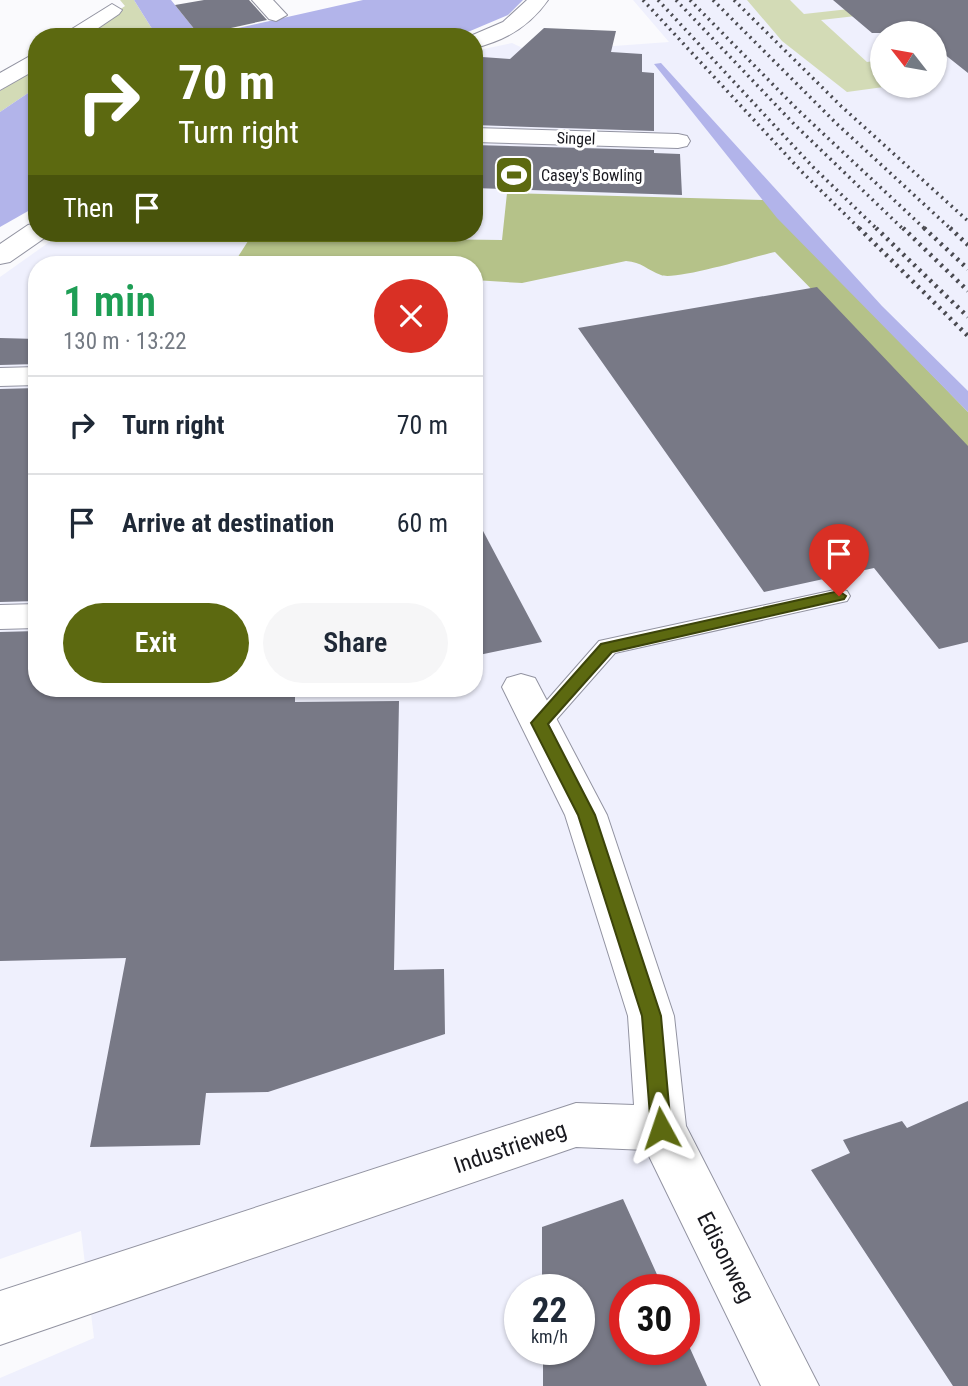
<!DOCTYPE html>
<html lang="en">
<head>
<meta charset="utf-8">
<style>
	body { margin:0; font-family:"Roboto Condensed",sans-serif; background:#f6f6f7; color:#1f2937; height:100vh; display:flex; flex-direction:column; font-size:26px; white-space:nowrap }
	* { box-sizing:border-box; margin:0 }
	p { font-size:23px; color:#747a83 }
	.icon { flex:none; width:38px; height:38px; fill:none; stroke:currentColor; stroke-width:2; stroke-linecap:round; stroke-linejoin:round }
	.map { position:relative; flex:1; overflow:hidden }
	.drawer { position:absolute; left:28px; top:256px; width:455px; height:441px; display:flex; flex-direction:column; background:#fff; border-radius:28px; box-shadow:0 2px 5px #0004 }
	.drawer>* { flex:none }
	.guide { position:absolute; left:28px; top:28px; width:455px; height:214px; border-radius:28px; box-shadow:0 2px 5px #0004; background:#5c6910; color:#fff; overflow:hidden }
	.needle { width:46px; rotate:301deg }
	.controls { position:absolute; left:870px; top:21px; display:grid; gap:14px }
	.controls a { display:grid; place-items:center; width:77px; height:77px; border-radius:50%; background:#fff; box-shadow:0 2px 5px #0004; font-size:35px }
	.speed { position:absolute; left:504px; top:1274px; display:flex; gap:14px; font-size:35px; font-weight:700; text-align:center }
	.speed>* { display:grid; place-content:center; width:91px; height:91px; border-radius:50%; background:#fff; box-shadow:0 2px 5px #0004; line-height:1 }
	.speed small { font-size:18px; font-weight:400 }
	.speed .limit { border:10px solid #d22; background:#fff; color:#111 }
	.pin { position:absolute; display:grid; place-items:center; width:60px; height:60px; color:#fff; margin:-72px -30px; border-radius:50% 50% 50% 0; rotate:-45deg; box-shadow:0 0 7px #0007 }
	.pin .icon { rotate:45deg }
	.me { position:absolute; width:77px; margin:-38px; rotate:355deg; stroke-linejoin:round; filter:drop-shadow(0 0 5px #0008) }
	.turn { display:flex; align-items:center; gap:24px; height:147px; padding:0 35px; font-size:32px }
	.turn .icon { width:91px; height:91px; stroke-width:2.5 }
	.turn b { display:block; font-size:49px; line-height:60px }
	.then { display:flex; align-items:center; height:66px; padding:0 35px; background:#0003; gap:14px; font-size:26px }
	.round { display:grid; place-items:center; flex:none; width:74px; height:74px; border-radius:37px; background:#f6f6f7 }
	.headline { display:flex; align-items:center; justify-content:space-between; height:119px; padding:0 35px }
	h1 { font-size:42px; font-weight:600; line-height:52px; color:#1e9e55 }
	.primary-button { display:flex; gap:14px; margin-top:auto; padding:14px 35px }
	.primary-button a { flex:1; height:80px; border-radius:42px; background:#5c6910; color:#fff; font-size:28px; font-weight:600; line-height:80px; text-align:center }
	.primary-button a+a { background:#f6f6f7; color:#1f2937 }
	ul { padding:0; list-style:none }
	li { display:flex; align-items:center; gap:21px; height:98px; padding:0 35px; border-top:2px solid #e0e1e3 }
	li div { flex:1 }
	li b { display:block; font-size:26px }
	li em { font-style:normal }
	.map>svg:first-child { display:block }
	.built { fill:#eff0fd; fill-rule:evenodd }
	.green { fill:#d3dbb6 }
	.forest { fill:#b5c289 }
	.water { fill:#b2b4ea }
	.building { fill:#787986 }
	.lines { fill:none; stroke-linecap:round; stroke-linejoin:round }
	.lane-casing { stroke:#9293a1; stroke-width:2 }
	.street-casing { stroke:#9293a1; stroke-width:2 }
	.lane { fill:#fff; fill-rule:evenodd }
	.street { fill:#fff; fill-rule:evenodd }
	.rail-far1 { stroke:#49494f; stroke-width:3.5; stroke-dasharray:2 4.5; stroke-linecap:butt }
	.rail { stroke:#49494f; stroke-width:4.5; stroke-dasharray:2.5 5; stroke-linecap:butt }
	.route { fill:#5c6910; stroke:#3c440a; stroke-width:2 }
	.labels { text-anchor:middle; stroke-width:6; stroke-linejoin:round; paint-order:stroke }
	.far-street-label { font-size:16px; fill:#19191f; stroke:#fff }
	.far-poi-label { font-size:16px; fill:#19191f; stroke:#fff; text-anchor:start }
	.near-street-label { font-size:23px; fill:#19191f; stroke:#fff }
</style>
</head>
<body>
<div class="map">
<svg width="968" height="1386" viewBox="0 0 968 1386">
	<rect width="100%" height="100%" fill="#fafafd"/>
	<path class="built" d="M633,0H968V1386H0V1378L7,1375L94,1338L81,1231L0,1259V277L62,233H474V51L512,43L531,52L669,42ZM882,33H934V86H882ZM37,264H474V688H37ZM520,1290H579V1349H520ZM625,1290H684V1349H625Z"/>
	<g class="green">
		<polygon points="120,0 134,0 154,32 152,37 80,37 125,6"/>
		<polygon points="747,0 790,0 804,14 930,0 968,3 821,20 867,62 882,60 882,86 891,86 847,92 782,41"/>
		<polygon points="37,66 37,87 0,112 0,91"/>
	</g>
	<path class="forest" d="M507,193L763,200L968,412V449L775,252C756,256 674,281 661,275C647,270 642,262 626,261L522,283L474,280V264L234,263L250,238L256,237L502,240Z"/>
	<g class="water">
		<polygon points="134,0 171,0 199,35 207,35 363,0 523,0 508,15 456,37 152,37 154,32"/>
		<polygon points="661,63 882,306 968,391 968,412 777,218 654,64"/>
		<polygon points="37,87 37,206 0,227 0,112"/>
	</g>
	<g class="building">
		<polygon points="204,0 249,0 267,20 199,35 175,5"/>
		<polygon points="833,0 968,0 968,73 934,46 934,33 872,33"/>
		<polygon points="544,28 616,31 611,52 642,54 642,72 654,73 654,131 474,125 474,75 478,76 482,57 510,59"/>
		<polygon points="474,145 654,150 654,153 680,154 682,195 474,188"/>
		<polygon points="817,287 968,446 968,642 939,649 874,568 764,592 578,328"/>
		<polygon points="0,338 37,339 37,364 0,365"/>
		<polygon points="37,388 37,601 0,602 0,389"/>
		<polygon points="474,514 542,642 474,656"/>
		<polygon points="37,631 37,688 163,688 161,696 295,693 295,702 399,701 394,970 444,969 445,1034 268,1092 206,1093 200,1145 90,1147 126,958 0,961 0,632"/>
		<polygon points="968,1101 968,1386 953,1386 811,1170 850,1153 843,1140 902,1121 907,1128"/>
		<polygon points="623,1199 664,1290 625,1290 625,1349 684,1349 684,1335 707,1386 543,1386 543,1349 579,1349 579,1290 542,1290 542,1227"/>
	</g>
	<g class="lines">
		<g class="lane-casing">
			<polygon id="lane" points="839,589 847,591 850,596 847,601 615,653 548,729 539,732 530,729 527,723 599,641"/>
		</g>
		<g class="street-casing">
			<g id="street">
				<polygon points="252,0 273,0 287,15 276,21 269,19"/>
				<path d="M527,0H548C530,26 505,41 474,48V37H468L503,22Z"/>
				<polygon points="112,4 122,10 119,14 85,37 59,37"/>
				<polygon points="37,52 37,69 0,90 0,73"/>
				<polygon points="474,128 678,134 687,136 690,141 687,146 678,148 474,142"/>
				<polygon points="37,223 37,233 49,233 46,237 10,262 0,264 0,244 28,225"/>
				<polygon points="37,367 37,385 0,386 0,368"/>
				<polygon points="37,604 37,628 0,629 0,605"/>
				<polygon points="521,674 535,678 607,815 674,1016 686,1126 819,1386 761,1386 646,1150 576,1147 0,1345 0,1291 576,1103 634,1105 628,1016 565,815 502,687 507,678"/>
			</g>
		</g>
		<use href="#lane" class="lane"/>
		<use href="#street" class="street"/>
		<g class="rail-far1">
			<polyline points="643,0 803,173 861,230"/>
			<polyline points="658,0 813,167 878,230"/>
			<polyline points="676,0 794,124 904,230"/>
			<polyline points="690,0 798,110 926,230"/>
			<polyline points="713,0 837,124 952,230"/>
			<polyline points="734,0 841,106 968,221"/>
		</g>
		<g class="rail">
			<polyline points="859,228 968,336"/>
			<polyline points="876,228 968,317"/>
			<polyline points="903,228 968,291"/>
			<polyline points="924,228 968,269"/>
			<polyline points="950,228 968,245"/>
		</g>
	</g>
	<polygon class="route" points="839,591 846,596 844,599 612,652 548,724 595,815 661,1016 671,1128 668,1134 661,1137 654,1134 651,1128 642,1016 578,815 531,723 601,644"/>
	<defs>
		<g id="stadium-square" transform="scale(2.0125)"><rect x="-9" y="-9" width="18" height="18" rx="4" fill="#5c6910" stroke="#fff"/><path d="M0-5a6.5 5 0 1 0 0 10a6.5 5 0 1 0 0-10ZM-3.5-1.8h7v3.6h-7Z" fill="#fff"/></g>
	</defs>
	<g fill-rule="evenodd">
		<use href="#stadium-square" x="514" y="175"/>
	</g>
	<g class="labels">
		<g class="far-street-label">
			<text transform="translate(576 138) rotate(2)" y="6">Singel</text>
		</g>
		<g class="far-poi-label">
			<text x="541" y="181">Casey's Bowling</text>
		</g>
		<g class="near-street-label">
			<text transform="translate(510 1147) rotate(-19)" y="8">Industrieweg</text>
			<text transform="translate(726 1257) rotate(63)" y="8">Edisonweg</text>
		</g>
	</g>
</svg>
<div class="controls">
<a><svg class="needle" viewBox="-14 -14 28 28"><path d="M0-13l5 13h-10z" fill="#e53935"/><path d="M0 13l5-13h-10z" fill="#747a83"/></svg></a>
</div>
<div class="speed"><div>22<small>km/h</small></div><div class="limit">30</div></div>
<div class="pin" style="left:839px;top:596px;background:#d93025"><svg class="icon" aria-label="arrive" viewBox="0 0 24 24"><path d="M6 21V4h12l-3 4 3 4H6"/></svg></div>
<svg class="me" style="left:661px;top:1128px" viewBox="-20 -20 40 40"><path d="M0-17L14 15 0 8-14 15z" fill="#5c6910" stroke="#fff" stroke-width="4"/></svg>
<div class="guide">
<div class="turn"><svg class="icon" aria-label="right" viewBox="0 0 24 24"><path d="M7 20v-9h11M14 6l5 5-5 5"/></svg><div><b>70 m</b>Turn right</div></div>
<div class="then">Then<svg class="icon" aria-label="arrive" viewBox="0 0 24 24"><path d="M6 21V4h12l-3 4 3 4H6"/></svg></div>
</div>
<section class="drawer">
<div class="headline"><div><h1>1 min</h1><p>130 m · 13:22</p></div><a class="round" style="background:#d93025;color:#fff"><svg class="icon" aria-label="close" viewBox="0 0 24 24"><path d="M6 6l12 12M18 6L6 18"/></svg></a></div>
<ul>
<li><svg class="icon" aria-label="right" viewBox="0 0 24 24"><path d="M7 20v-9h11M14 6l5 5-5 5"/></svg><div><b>Turn right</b></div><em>70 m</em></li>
<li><svg class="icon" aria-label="arrive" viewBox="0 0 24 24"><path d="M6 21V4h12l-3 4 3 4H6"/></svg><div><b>Arrive at destination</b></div><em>60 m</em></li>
</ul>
<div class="primary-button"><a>Exit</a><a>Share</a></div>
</section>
</div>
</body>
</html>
